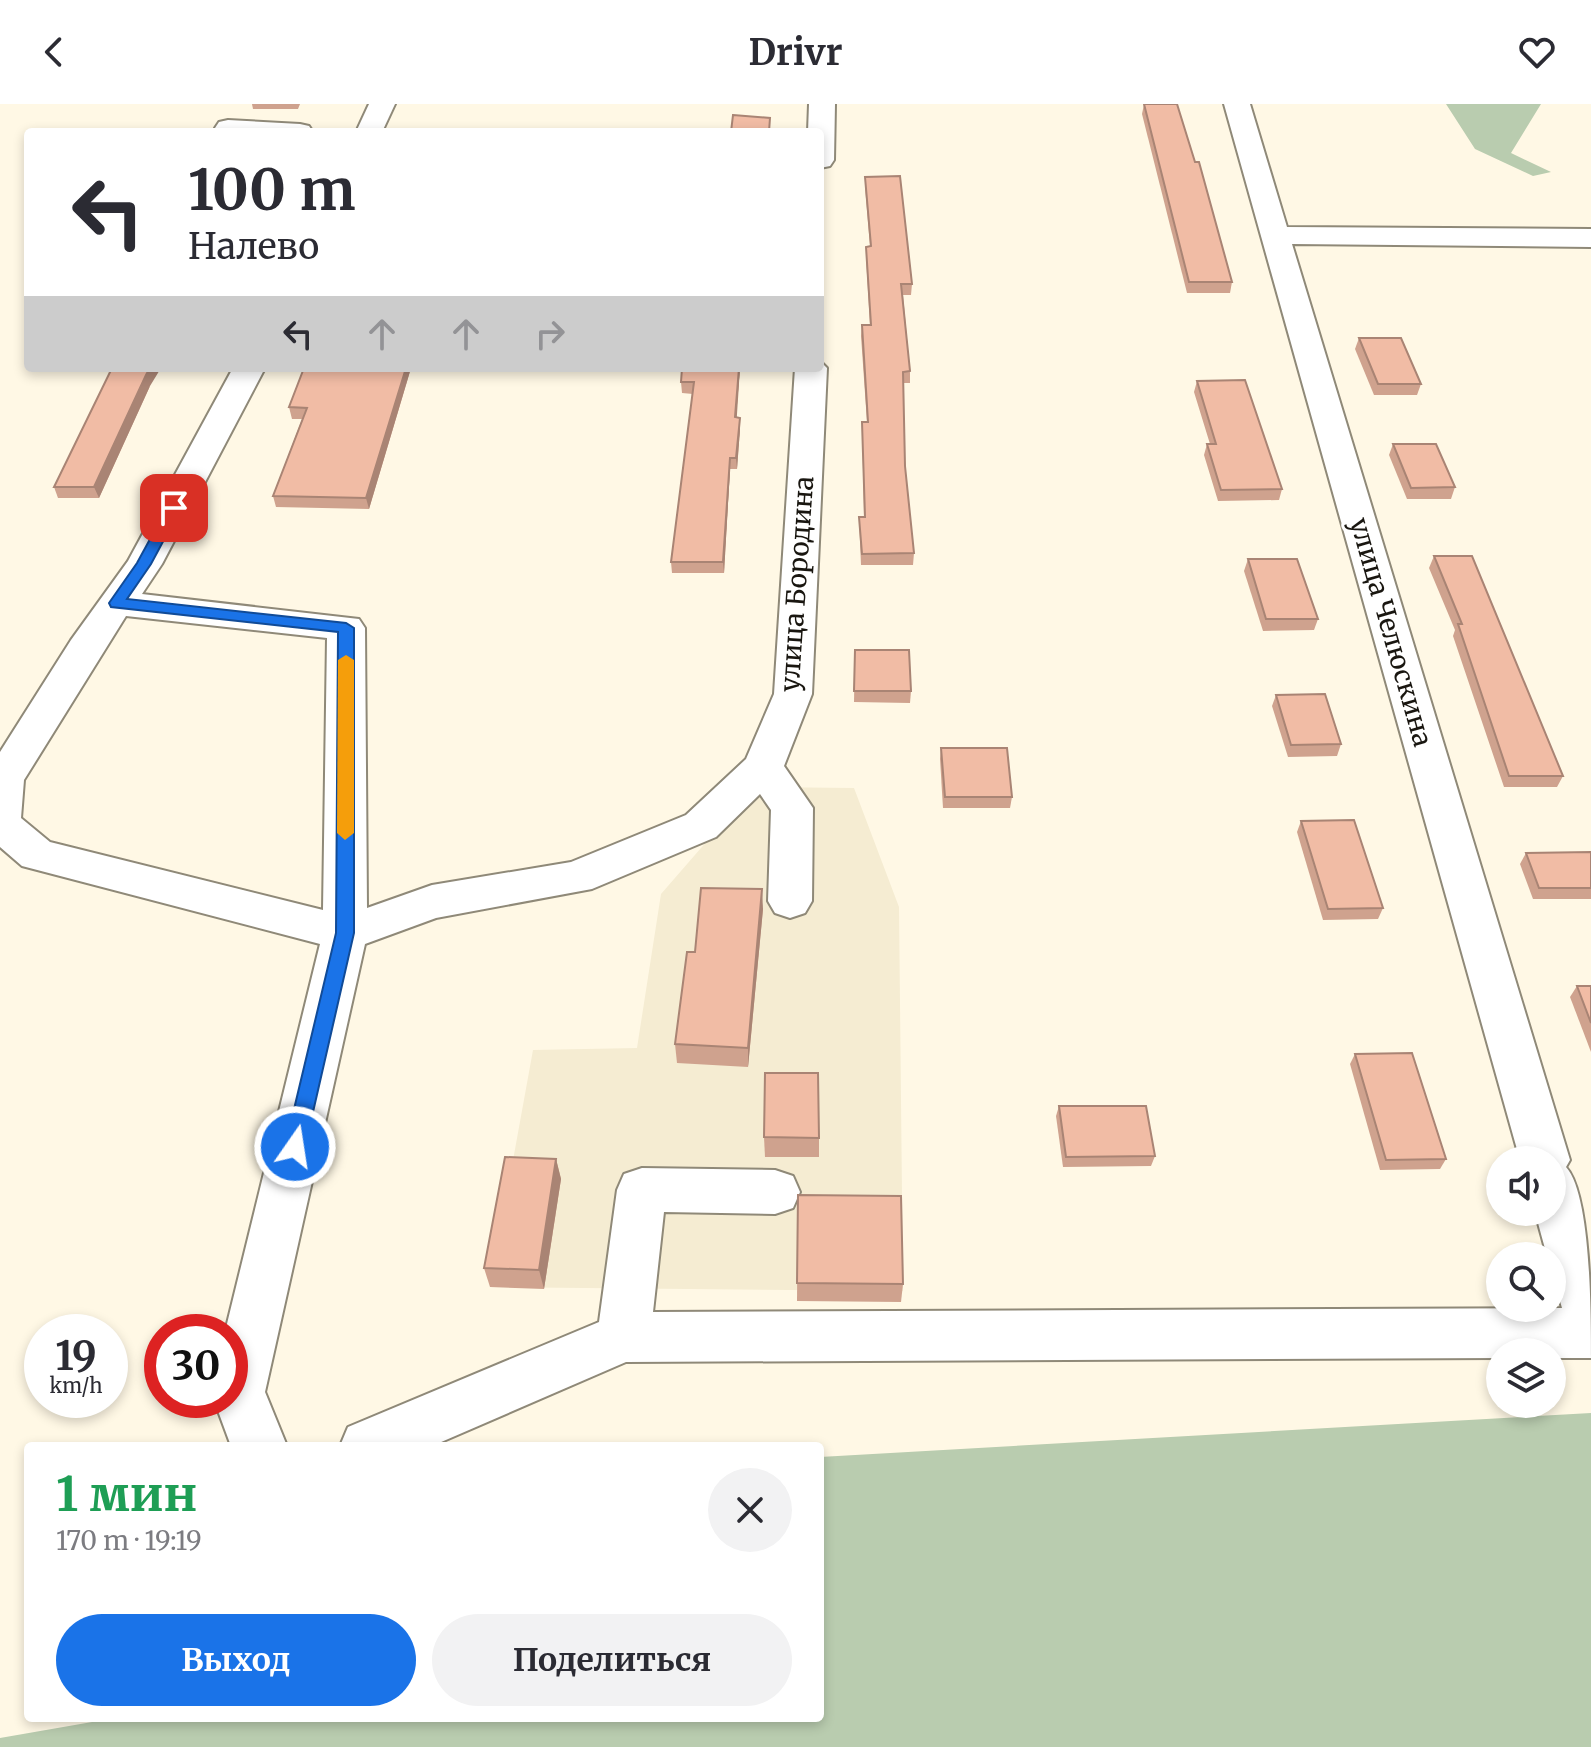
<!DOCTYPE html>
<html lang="ru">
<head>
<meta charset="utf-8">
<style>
	body { margin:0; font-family:Merriweather,serif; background:#f2f2f3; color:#2b2b33; height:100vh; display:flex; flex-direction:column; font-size:30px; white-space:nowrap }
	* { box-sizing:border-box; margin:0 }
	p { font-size:26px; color:#7c7c81 }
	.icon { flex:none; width:44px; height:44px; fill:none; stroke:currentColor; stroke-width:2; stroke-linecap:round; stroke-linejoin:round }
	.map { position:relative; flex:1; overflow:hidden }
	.sheet { position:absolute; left:24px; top:1338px; width:800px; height:280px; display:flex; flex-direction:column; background:#fff; border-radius:8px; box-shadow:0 4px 12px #0003 }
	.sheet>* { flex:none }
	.top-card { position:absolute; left:24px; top:24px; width:800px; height:244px; border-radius:8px; box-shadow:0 4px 12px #0003; background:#fff; color:#2b2b33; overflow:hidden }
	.fabs { position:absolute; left:1486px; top:1042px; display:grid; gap:16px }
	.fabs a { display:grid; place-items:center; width:80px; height:80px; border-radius:50%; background:#fff; box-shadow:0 4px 12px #0003; font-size:40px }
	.speed { position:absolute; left:24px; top:1210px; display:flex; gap:16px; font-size:40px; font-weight:700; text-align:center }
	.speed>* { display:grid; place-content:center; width:104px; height:104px; border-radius:50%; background:#fff; box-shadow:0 4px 12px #0003; line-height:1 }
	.speed small { font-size:20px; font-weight:400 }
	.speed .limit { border:12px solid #d22; background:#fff; color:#111 }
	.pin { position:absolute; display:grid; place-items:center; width:68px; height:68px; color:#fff; margin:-34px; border-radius:16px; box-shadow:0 4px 12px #0006 }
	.me { position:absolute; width:88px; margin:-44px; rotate:13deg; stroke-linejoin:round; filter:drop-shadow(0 0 6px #0008) }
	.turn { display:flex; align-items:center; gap:28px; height:168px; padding:0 32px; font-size:36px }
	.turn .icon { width:104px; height:104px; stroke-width:2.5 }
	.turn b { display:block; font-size:56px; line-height:68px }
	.lanes { display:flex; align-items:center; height:76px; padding:0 32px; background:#0003; justify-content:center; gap:40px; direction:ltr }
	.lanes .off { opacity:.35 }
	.round { display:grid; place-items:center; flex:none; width:84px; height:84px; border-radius:42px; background:#f2f2f3 }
	.summary { display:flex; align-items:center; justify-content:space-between; height:136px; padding:0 32px }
	h1 { font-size:48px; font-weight:700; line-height:60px; color:#1e9e55 }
	.primary-button { display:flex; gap:16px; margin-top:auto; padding:16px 32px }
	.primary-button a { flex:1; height:92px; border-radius:48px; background:#1a73e8; color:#fff; font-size:32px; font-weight:700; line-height:92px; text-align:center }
	.primary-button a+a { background:#f2f2f3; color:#2b2b33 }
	header { display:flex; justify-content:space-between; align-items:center; height:104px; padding:0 32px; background:#fff; font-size:36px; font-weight:700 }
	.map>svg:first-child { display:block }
	.built { fill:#f5ecd2 }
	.green { fill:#b9ccaf }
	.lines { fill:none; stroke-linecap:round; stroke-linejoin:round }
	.minor-casing { stroke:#8f8978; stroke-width:4 }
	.minor { fill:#fff; fill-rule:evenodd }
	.wall { fill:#cfa28e }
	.shaded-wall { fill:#a98474 }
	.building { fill:#f1bca5; stroke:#a98474; stroke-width:2 }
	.route { fill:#1a73e8; stroke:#114b97; stroke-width:2 }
	.slow { fill:#f59e0b }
	.labels { text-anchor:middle; stroke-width:6; stroke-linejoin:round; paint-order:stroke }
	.street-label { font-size:26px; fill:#191610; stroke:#fff }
</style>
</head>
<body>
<header><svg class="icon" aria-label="back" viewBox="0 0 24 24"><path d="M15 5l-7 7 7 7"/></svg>Drivr<svg class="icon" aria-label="heart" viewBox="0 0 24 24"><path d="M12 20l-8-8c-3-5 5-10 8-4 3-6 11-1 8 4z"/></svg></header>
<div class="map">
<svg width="1591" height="1643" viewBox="0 0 1591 1643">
	<rect width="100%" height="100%" fill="#fff8e5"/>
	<polygon class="built" points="754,683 854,684 899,803 903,1187 490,1183 533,946 637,944 661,790"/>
	<g class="green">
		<polygon points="1446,0 1541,0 1511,49 1551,68 1533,72 1475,45"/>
		<polygon points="1591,1309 1591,1643 0,1643 0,1634 115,1614 820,1614 820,1353"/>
	</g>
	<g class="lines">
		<g class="minor-casing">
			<g id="minor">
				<polygon points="369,0 395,0 382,28 356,28"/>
				<polygon points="809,0 835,0 834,56 830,62 820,64 820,28 808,28"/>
				<path d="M1224,0H1250L1287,123L1591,125V143L1292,140L1570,1056L1566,1063C1591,1090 1591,1211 1591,1254H1552V1248H1500V1254L626,1258L432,1342H340L348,1323L599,1218L617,1086L624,1070L642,1064L775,1066L793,1072L800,1088L793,1104L775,1110L664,1108L653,1208L1562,1204L1552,1169V1152H1547L1535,1108H1552V1056H1520Z"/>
				<polygon points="228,16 300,20 309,22 313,28 218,28 215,24 219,18"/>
				<path d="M820,257L827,264L812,590L784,662L813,704L812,797L805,809L790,814L775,809L768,797L771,706L760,690L716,733L592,785L436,814L365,840L265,1288L287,1342H231L214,1296H230V1228H225L320,840L22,762L0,743V648L71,536L128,457L233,264H265L162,460L142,490L359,515L365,524L367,804L432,781L571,758L686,711L746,655L774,590L795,264H820ZM126,512L327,534L323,806L50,738L21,714L24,676Z"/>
			</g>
		</g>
		<use href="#minor" class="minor"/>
	</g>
	<g class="wall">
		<polygon points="252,0 300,0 298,5 253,5"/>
		<polygon points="1144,0 1232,178 1230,189 1187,189 1142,10"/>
		<polygon points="865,73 912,180 911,191 903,191 910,267 910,279 903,279 905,362 914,449 913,461 861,461 859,413 864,413 862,318 867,318 861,232 862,221 870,221 866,154 866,143 870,142 865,83"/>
		<polygon points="1359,234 1421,280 1417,291 1374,291 1355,245"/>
		<polygon points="411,264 369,405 276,403 273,392 302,315 292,315 289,303"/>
		<polygon points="740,264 736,313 740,325 737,365 730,365 724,469 672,469 671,458 693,290 682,289 681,278"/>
		<polygon points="1197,277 1282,385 1279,396 1218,397 1204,351 1207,340 1210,340 1194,288"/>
		<polygon points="150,282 99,394 58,394 54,383"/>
		<polygon points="1393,340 1455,383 1451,395 1407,395 1389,351"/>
		<polygon points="1434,452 1563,672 1557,683 1504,683 1453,532 1455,526 1429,464"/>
		<polygon points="1248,455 1318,515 1314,526 1263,527 1244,467"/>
		<polygon points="855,546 911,587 910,599 854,598"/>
		<polygon points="1276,591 1341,640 1337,652 1288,653 1272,602"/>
		<polygon points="941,644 1012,693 1010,704 943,704 940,655"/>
		<polygon points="1301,717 1383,804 1378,815 1323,816 1297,728"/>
		<polygon points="1591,748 1591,795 1533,795 1520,760 1526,749"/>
		<polygon points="763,805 748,963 677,959 675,940 695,848"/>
		<polygon points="1577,882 1591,882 1591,948 1570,893"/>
		<polygon points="1355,950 1446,1055 1440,1065 1380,1066 1350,960"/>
		<polygon points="1059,1002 1155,1052 1151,1062 1063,1063 1056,1012"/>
		<polygon points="764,1033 819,1034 819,1053 765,1053"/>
		<polygon points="556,1055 561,1075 544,1185 490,1183 484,1164"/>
		<polygon points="798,1091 903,1180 901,1198 797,1197"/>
	</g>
	<g class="shaded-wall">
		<polygon points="150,264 161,264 150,282 99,394 94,383 146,271"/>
		<polygon points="406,264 411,264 369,405 366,394"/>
		<polygon points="739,264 740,264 736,325 735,313"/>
		<polygon points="740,314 740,325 737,365 736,354"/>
		<polygon points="730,354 730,365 724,469 723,458"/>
		<polygon points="762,785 763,805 748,963 748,944"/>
		<polygon points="556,1055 561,1075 544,1185 539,1166"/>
	</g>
	<g class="building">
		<polygon points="1144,0 1177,0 1195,58 1199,58 1232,178 1189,178"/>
		<polygon points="733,11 770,14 769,28 731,28"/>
		<polygon points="900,72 912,180 901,180 910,267 903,268 905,362 914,449 862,450 859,413 865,413 862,318 868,318 862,221 871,221 866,143 871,142 865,73"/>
		<polygon points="1359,234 1401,234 1421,280 1378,280"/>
		<polygon points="112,264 150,264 146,271 94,383 54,383"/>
		<polygon points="304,264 406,264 366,394 273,392 307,304 289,303"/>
		<polygon points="682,264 739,264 735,313 740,314 736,354 730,354 723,458 671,458 694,278 681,278"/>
		<polygon points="1245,276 1282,385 1221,386 1207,340 1216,340 1197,277"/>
		<polygon points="1393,340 1436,340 1455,383 1411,384"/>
		<polygon points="1434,452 1472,452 1563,672 1509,672 1458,520 1462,520"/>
		<polygon points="1248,455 1297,455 1318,515 1266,515"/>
		<polygon points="855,546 909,546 911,587 854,587"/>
		<polygon points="1325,590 1341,640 1291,641 1276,591"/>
		<polygon points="941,644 1007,644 1012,693 945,693"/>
		<polygon points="1354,716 1383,804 1328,805 1301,717"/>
		<polygon points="1591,748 1591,784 1539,784 1526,749"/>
		<polygon points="701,784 762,785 748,944 675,940 687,848 695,848"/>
		<polygon points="1577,882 1591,882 1591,919"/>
		<polygon points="1412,949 1446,1055 1386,1056 1355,950"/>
		<polygon points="765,969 818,969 819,1034 764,1033"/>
		<polygon points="1059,1002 1146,1002 1155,1052 1066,1053"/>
		<polygon points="505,1053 556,1055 539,1166 484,1164"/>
		<polygon points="798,1091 901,1092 903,1180 797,1179"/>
	</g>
	<polygon class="route" points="174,400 181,404 151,460 127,495 346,519 354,524 354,829 305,1043 295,1052 285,1043 336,829 338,528 111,503 109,499 137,459 167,404"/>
	<polygon class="slow" points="346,551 354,556 354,729 345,736 337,729 338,556"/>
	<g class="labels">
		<g class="street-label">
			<text transform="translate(797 480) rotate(-86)" y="9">улица Бородина</text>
			<text transform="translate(1391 528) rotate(74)" y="9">улица Челюскина</text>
		</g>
	</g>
</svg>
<div class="fabs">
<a><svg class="icon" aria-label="sound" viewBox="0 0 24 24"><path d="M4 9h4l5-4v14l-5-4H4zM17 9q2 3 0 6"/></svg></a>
<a><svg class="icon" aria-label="search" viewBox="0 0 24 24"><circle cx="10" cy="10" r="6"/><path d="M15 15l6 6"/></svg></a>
<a><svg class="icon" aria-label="layers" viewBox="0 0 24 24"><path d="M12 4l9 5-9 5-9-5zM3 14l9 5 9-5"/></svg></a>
</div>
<div class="speed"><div>19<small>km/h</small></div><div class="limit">30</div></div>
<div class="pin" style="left:174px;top:404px;background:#d93025"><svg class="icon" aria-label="arrive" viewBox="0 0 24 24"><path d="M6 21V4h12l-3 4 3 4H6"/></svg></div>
<svg class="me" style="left:295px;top:1043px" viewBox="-20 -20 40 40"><circle r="17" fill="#1a73e8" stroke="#fff" stroke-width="3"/><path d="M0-11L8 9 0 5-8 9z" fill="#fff"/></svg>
<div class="top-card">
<div class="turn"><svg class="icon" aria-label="left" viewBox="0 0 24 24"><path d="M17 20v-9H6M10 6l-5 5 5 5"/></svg><div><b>100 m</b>Налево</div></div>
<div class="lanes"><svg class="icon" aria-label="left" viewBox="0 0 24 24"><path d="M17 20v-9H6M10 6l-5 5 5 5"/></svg><svg class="icon off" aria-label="ahead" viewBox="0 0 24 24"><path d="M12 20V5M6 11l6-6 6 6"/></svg><svg class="icon off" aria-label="ahead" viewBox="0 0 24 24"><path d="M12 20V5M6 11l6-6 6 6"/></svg><svg class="icon off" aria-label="right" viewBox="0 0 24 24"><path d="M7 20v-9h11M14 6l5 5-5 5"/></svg></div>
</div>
<section class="sheet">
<div class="summary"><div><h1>1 мин</h1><p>170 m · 19:19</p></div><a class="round"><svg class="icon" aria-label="close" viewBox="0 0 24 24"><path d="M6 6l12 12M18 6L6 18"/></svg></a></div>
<div class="primary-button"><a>Выход</a><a>Поделиться</a></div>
</section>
</div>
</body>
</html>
